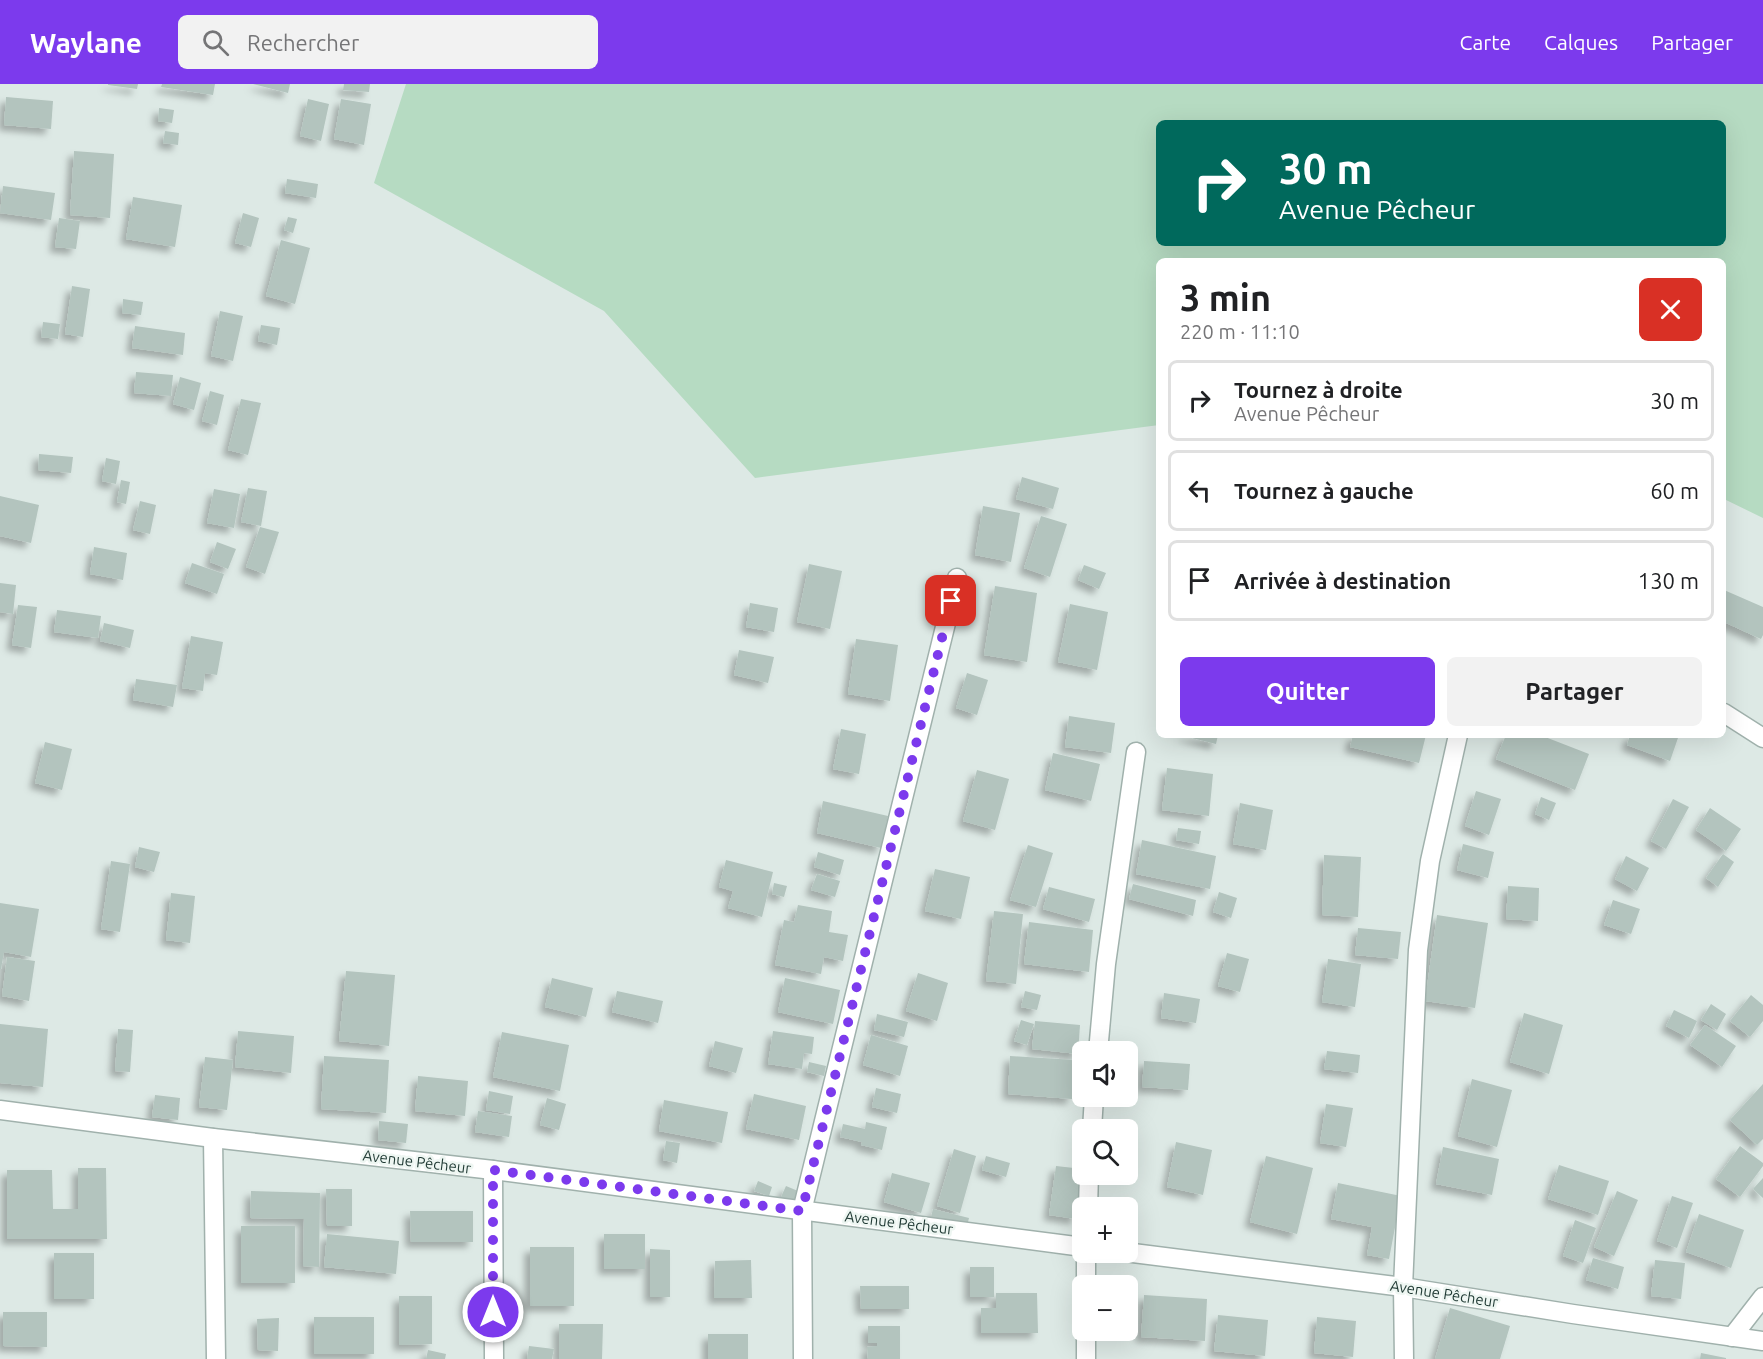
<!DOCTYPE html>
<html lang="fr">
<head>
<meta charset="utf-8">
<style>
	body { margin:0; font-family:Ubuntu,sans-serif; background:#f2f2f2; color:#202124; height:100vh; display:flex; flex-direction:column; font-size:22px; white-space:nowrap }
	* { box-sizing:border-box; margin:0 }
	p { font-size:20px; color:#757577 }
	.icon { flex:none; width:33px; height:33px; fill:none; stroke:currentColor; stroke-width:2; stroke-linecap:round; stroke-linejoin:round }
	.map { position:relative; flex:1; overflow:hidden }
	.drawer { position:absolute; left:1156px; top:174px; width:570px; height:480px; display:flex; flex-direction:column; background:#fff; border-radius:9px; box-shadow:0 6px 24px #0002 }
	.drawer>* { flex:none }
	.top-card { position:absolute; left:1156px; top:36px; width:570px; height:126px; border-radius:9px; box-shadow:0 6px 24px #0002; background:#00695c; color:#fff; overflow:hidden }
	.fabs { position:absolute; left:1072px; top:957px; display:grid; gap:12px }
	.fabs a { display:grid; place-items:center; width:66px; height:66px; border-radius:9px; background:#fff; box-shadow:0 6px 24px #0002; font-size:30px }
	.pin { position:absolute; display:grid; place-items:center; width:51px; height:51px; color:#fff; margin:-26px; border-radius:12px; box-shadow:0 3px 9px #0006 }
	.me { position:absolute; width:66px; margin:-33px; rotate:0deg; stroke-linejoin:round; filter:drop-shadow(0 0 4px #0008) }
	.turn { display:flex; align-items:center; gap:21px; height:126px; padding:0 24px; font-size:27px }
	.turn .icon { width:78px; height:78px; stroke-width:2.5 }
	.turn b { display:block; font-size:42px; line-height:51px }
	.round { display:grid; place-items:center; flex:none; width:63px; height:63px; border-radius:9px; background:#f2f2f2 }
	.summary { display:flex; align-items:center; justify-content:space-between; height:102px; padding:0 24px }
	h1 { font-size:36px; font-weight:700; line-height:45px }
	.action { display:flex; gap:12px; margin-top:auto; padding:12px 24px }
	.action a { flex:1; height:69px; border-radius:9px; background:#7c3aed; color:#fff; font-size:24px; font-weight:700; line-height:69px; text-align:center }
	.action a+a { background:#f2f2f2; color:#202124 }
	ul { padding:0; list-style:none }
	li { display:flex; align-items:center; gap:18px; height:81px; margin:0 12px 9px; padding:0 12px; border:3px solid #e0e0e0; border-radius:9px }
	li div { flex:1 }
	li b { display:block; font-size:22px }
	li em { font-style:normal }
	header { display:flex; align-items:center; gap:36px; box-sizing:border-box; height:84px; padding:0 30px; background:#7c3aed; color:#fff }
	header strong { font-size:28px }
	nav { display:flex; gap:33px; margin-inline-start:auto; font-size:21px }
	.search { width:420px; height:54px; background:#f2f2f2; display:flex; align-items:center; gap:15px; box-sizing:border-box; padding:0 21px; border-radius:9px; color:#757577; font-size:22px }
	.map>svg:first-child { display:block }
	.green { fill:#b6dbc2; fill-rule:evenodd }
	.building { fill:#b3c4be; filter:url(#shadow) }
	.lines { fill:none; stroke-linecap:round; stroke-linejoin:round }
	.minor-casing { stroke:#a0b1ac; stroke-width:21 }
	.minor { stroke:#fff; stroke-width:18 }
	.route { stroke:#7c3aed; stroke-width:10; stroke-dasharray:0 18 }
	.labels { text-anchor:middle; stroke-width:5; stroke-linejoin:round; paint-order:stroke }
	.street-label { font-size:15px; fill:#1f3933; stroke:#eef6f2 }
</style>
</head>
<body>
<header>
<strong>Waylane</strong>
<div class="search"><svg class="icon" aria-label="search" viewBox="0 0 24 24"><circle cx="10" cy="10" r="6"/><path d="M15 15l6 6"/></svg>Rechercher</div>
<nav><a>Carte</a><a>Calques</a><a>Partager</a></nav>
</header>
<div class="map">
<svg width="1763" height="1275" viewBox="0 0 1763 1275">
	<defs>
		<filter id="shadow"><feDropShadow dx="-5.5" dy="5.5" stdDeviation="3" flood-color="#0004"/></filter>
	</defs>
	<rect width="100%" height="100%" fill="#dde9e5"/>
	<path class="green" d="M406,0H1763V434L1724,415V177H1160L1159,341L755,394L604,227L374,99ZM1160,39H1724V159H1160Z"/>
	<g class="building">
		<polygon points="108,0 138,0 137,5 108,1"/>
		<polygon points="162,0 215,0 213,11 161,3"/>
		<polygon points="253,0 290,0 288,9"/>
		<polygon points="344,0 370,0 369,8 343,6"/>
		<polygon points="6,13 53,17 51,45 4,41"/>
		<polygon points="308,15 329,20 321,57 300,52"/>
		<polygon points="341,15 371,20 364,61 334,55"/>
		<polygon points="159,24 174,26 172,39 158,37"/>
		<polygon points="165,47 179,49 178,61 163,59"/>
		<polygon points="74,67 114,70 110,134 70,131"/>
		<polygon points="287,95 318,100 316,114 285,109"/>
		<polygon points="3,102 55,109 51,136 0,129"/>
		<polygon points="133,113 182,121 175,163 126,155"/>
		<polygon points="243,129 259,134 251,163 235,159"/>
		<polygon points="288,133 297,135 293,149 284,146"/>
		<polygon points="59,134 80,137 76,165 55,163"/>
		<polygon points="281,156 310,164 295,220 266,212"/>
		<polygon points="72,202 90,205 83,253 65,250"/>
		<polygon points="123,215 143,218 141,231 122,229"/>
		<polygon points="220,227 243,232 233,277 211,272"/>
		<polygon points="43,238 60,240 58,255 41,253"/>
		<polygon points="261,241 280,244 277,261 258,257"/>
		<polygon points="135,242 185,249 183,271 132,264"/>
		<polygon points="136,288 173,291 171,312 134,309"/>
		<polygon points="180,293 201,299 194,326 173,320"/>
		<polygon points="210,307 224,311 217,341 202,337"/>
		<polygon points="241,315 261,319 248,371 228,366"/>
		<polygon points="39,370 73,373 71,389 38,386"/>
		<polygon points="106,374 120,377 116,400 102,397"/>
		<polygon points="1022,393 1059,404 1053,425 1016,415"/>
		<polygon points="121,396 130,398 126,420 117,418"/>
		<polygon points="248,404 267,407 261,442 241,438"/>
		<polygon points="214,405 240,410 234,444 207,439"/>
		<polygon points="0,412 39,421 31,459 0,452"/>
		<polygon points="140,417 156,421 150,450 133,446"/>
		<polygon points="983,422 1020,429 1011,478 975,471"/>
		<polygon points="1041,432 1067,440 1050,493 1024,484"/>
		<polygon points="260,443 279,448 265,490 246,483"/>
		<polygon points="217,458 236,465 228,485 210,478"/>
		<polygon points="94,463 127,469 123,496 90,490"/>
		<polygon points="192,479 224,490 217,510 185,499"/>
		<polygon points="809,480 842,487 830,545 797,538"/>
		<polygon points="1084,481 1106,489 1099,505 1078,496"/>
		<polygon points="0,499 16,501 13,530 0,528"/>
		<polygon points="995,502 1037,509 1027,578 984,571"/>
		<polygon points="1724,506 1763,523 1763,551 1761,555 1724,538"/>
		<polygon points="750,519 778,524 774,548 746,543"/>
		<polygon points="1070,520 1108,528 1097,586 1058,578"/>
		<polygon points="18,521 37,523 31,564 12,561"/>
		<polygon points="57,526 101,532 98,554 54,548"/>
		<polygon points="104,539 134,546 130,564 100,557"/>
		<polygon points="191,552 223,558 217,591 205,589 203,607 182,604"/>
		<polygon points="856,555 898,561 890,617 848,610"/>
		<polygon points="739,566 774,573 768,599 734,591"/>
		<polygon points="967,589 988,596 977,631 956,624"/>
		<polygon points="136,595 177,601 173,623 133,616"/>
		<polygon points="1069,632 1115,639 1111,669 1065,663"/>
		<polygon points="841,645 866,650 859,690 833,685"/>
		<polygon points="1180,651 1218,651 1216,660"/>
		<polygon points="1353,651 1426,651 1419,679 1350,663"/>
		<polygon points="1506,651 1540,651 1589,670 1575,706 1496,675"/>
		<polygon points="1630,651 1679,651 1670,677 1627,661"/>
		<polygon points="45,658 72,665 62,706 35,699"/>
		<polygon points="1053,669 1100,680 1091,717 1045,706"/>
		<polygon points="1167,684 1213,690 1209,732 1162,726"/>
		<polygon points="977,686 1009,695 995,746 963,737"/>
		<polygon points="1476,707 1501,715 1489,751 1465,742"/>
		<polygon points="1541,713 1556,719 1549,736 1535,730"/>
		<polygon points="1673,715 1689,723 1666,765 1651,757"/>
		<polygon points="823,717 888,732 881,764 817,749"/>
		<polygon points="1240,719 1273,726 1266,766 1233,760"/>
		<polygon points="1710,724 1741,745 1726,767 1696,746"/>
		<polygon points="1178,744 1201,747 1199,760 1176,756"/>
		<polygon points="1142,756 1216,772 1210,805 1136,790"/>
		<polygon points="1463,760 1494,768 1488,794 1457,786"/>
		<polygon points="1028,761 1053,769 1036,823 1010,816"/>
		<polygon points="139,763 160,768 154,788 135,783"/>
		<polygon points="818,768 844,776 840,791 814,783"/>
		<polygon points="1723,770 1734,778 1718,803 1706,794"/>
		<polygon points="1324,771 1361,773 1358,833 1322,831"/>
		<polygon points="1626,772 1649,784 1637,807 1615,795"/>
		<polygon points="726,776 773,788 762,833 728,824 733,807 719,803"/>
		<polygon points="111,777 130,780 120,848 101,845"/>
		<polygon points="935,785 970,793 961,835 925,827"/>
		<polygon points="817,790 840,797 835,813 811,806"/>
		<polygon points="774,799 787,802 784,813 772,810"/>
		<polygon points="1133,800 1196,816 1193,832 1129,815"/>
		<polygon points="1508,802 1539,804 1538,837 1506,835"/>
		<polygon points="1049,803 1095,815 1089,838 1043,825"/>
		<polygon points="1219,808 1237,814 1231,834 1213,828"/>
		<polygon points="171,809 195,812 190,859 166,856"/>
		<polygon points="1613,816 1640,825 1631,850 1604,841"/>
		<polygon points="0,819 39,825 31,873 4,868 1,885 0,885"/>
		<polygon points="798,821 832,827 829,848 848,851 843,877 824,873 821,890 775,881 784,836 794,838"/>
		<polygon points="994,827 1023,830 1016,900 986,897"/>
		<polygon points="1437,831 1488,839 1475,924 1425,917"/>
		<polygon points="1029,838 1093,846 1089,888 1024,880"/>
		<polygon points="1358,844 1401,848 1398,875 1355,871"/>
		<polygon points="1227,869 1249,875 1240,908 1218,902"/>
		<polygon points="7,873 35,877 29,917 2,912"/>
		<polygon points="1328,875 1361,880 1355,923 1322,918"/>
		<polygon points="346,887 395,891 389,962 339,957"/>
		<polygon points="918,889 948,899 937,937 906,927"/>
		<polygon points="552,894 593,904 586,933 545,923"/>
		<polygon points="785,894 840,906 833,940 778,928"/>
		<polygon points="617,907 663,917 658,939 612,928"/>
		<polygon points="1025,907 1041,911 1037,926 1021,923"/>
		<polygon points="1164,909 1200,915 1196,939 1161,934"/>
		<polygon points="1751,911 1763,921 1763,937 1750,953 1730,937"/>
		<polygon points="1711,920 1726,930 1717,946 1701,936"/>
		<polygon points="1674,926 1697,937 1689,954 1666,942"/>
		<polygon points="1524,929 1563,941 1549,990 1510,978"/>
		<polygon points="877,930 908,938 904,953 874,946"/>
		<polygon points="1021,936 1034,940 1027,961 1014,957"/>
		<polygon points="1035,937 1080,941 1078,970 1032,965"/>
		<polygon points="0,940 48,945 43,1003 0,999"/>
		<polygon points="1705,941 1736,962 1722,983 1690,961"/>
		<polygon points="118,945 133,946 130,988 115,987"/>
		<polygon points="238,947 294,952 291,989 235,983"/>
		<polygon points="773,947 814,953 812,970 804,969 802,985 768,980"/>
		<polygon points="502,948 569,961 560,1007 493,993"/>
		<polygon points="871,951 908,962 900,992 863,981"/>
		<polygon points="715,957 743,964 736,989 709,982"/>
		<polygon points="1327,967 1360,971 1358,989 1324,985"/>
		<polygon points="324,972 389,976 386,1029 321,1025"/>
		<polygon points="1010,972 1075,976 1072,1015 1008,1010"/>
		<polygon points="205,973 233,976 227,1026 199,1023"/>
		<polygon points="1144,977 1190,980 1188,1006 1142,1003"/>
		<polygon points="809,978 826,982 824,992 807,988"/>
		<polygon points="418,992 468,997 465,1032 415,1027"/>
		<polygon points="1472,995 1512,1006 1497,1063 1458,1052"/>
		<polygon points="1763,1000 1763,1055 1757,1061 1730,1036"/>
		<polygon points="876,1004 901,1010 897,1029 872,1023"/>
		<polygon points="489,1007 513,1012 510,1030 486,1026"/>
		<polygon points="754,1010 806,1022 799,1056 746,1045"/>
		<polygon points="155,1011 180,1014 178,1036 152,1033"/>
		<polygon points="547,1014 566,1020 559,1046 540,1041"/>
		<polygon points="664,1016 728,1028 722,1059 659,1047"/>
		<polygon points="1326,1020 1353,1024 1346,1063 1320,1059"/>
		<polygon points="478,1027 512,1032 509,1053 475,1048"/>
		<polygon points="379,1037 408,1040 406,1059 378,1056"/>
		<polygon points="866,1038 887,1043 882,1066 861,1061 862,1058 840,1053 843,1040 865,1045"/>
		<polygon points="666,1057 680,1059 677,1079 663,1076"/>
		<polygon points="1176,1058 1212,1066 1203,1111 1167,1103"/>
		<polygon points="1740,1062 1763,1079 1763,1082 1740,1113 1716,1095"/>
		<polygon points="1443,1063 1499,1075 1492,1111 1436,1100"/>
		<polygon points="954,1065 976,1072 960,1129 937,1122"/>
		<polygon points="986,1072 1010,1079 1006,1093 982,1086"/>
		<polygon points="1266,1072 1313,1084 1297,1150 1250,1138"/>
		<polygon points="1559,1081 1609,1097 1598,1131 1548,1115"/>
		<polygon points="1056,1082 1083,1085 1076,1135 1049,1131"/>
		<polygon points="78,1084 106,1084 107,1155 7,1155 7,1086 52,1086 53,1125 78,1125"/>
		<polygon points="892,1089 930,1099 921,1129 884,1118"/>
		<polygon points="1763,1094 1763,1114 1753,1105"/>
		<polygon points="758,1097 772,1103 769,1112 754,1107"/>
		<polygon points="1338,1099 1401,1112 1389,1175 1367,1171 1372,1143 1331,1135"/>
		<polygon points="786,1102 798,1107 793,1119 781,1113"/>
		<polygon points="326,1105 352,1105 352,1142 327,1142"/>
		<polygon points="251,1107 320,1109 319,1183 303,1182 304,1135 250,1134"/>
		<polygon points="1617,1107 1638,1116 1614,1172 1594,1163"/>
		<polygon points="1672,1112 1693,1119 1677,1164 1657,1157"/>
		<polygon points="933,1125 969,1134 966,1146 930,1137"/>
		<polygon points="410,1127 473,1127 473,1158 411,1158"/>
		<polygon points="1699,1130 1744,1146 1731,1184 1686,1168"/>
		<polygon points="1575,1136 1596,1144 1583,1179 1563,1172"/>
		<rect x="241" y="1142" width="54" height="57"/>
		<polygon points="327,1150 399,1157 396,1190 324,1183"/>
		<rect x="604" y="1150" width="41" height="35"/>
		<rect x="530" y="1163" width="44" height="59"/>
		<polygon points="650,1165 670,1166 670,1213 650,1213"/>
		<rect x="54" y="1169" width="40" height="46"/>
		<polygon points="1593,1174 1624,1183 1618,1205 1586,1196"/>
		<polygon points="751,1176 752,1214 714,1214 715,1177"/>
		<polygon points="1655,1176 1685,1179 1681,1215 1651,1212"/>
		<rect x="970" y="1183" width="24" height="30"/>
		<polygon points="860,1202 909,1202 909,1225 861,1225"/>
		<polygon points="996,1209 1037,1209 1038,1249 981,1249 981,1224 996,1224"/>
		<polygon points="1144,1211 1207,1215 1205,1257 1141,1253"/>
		<polygon points="399,1212 432,1212 432,1260 399,1261"/>
		<polygon points="1450,1224 1510,1242 1500,1275 1435,1275"/>
		<polygon points="3,1228 47,1228 47,1263 3,1262"/>
		<polygon points="1218,1231 1268,1236 1265,1272 1214,1267"/>
		<rect x="314" y="1233" width="60" height="37"/>
		<polygon points="1317,1233 1356,1237 1353,1273 1314,1269"/>
		<polygon points="279,1234 278,1267 258,1266 257,1235"/>
		<polygon points="559,1240 603,1240 602,1275 559,1275"/>
		<polygon points="868,1242 900,1242 900,1275 868,1275 867,1263 877,1262 877,1259 868,1259"/>
		<rect x="708" y="1250" width="40" height="25"/>
		<polygon points="529,1262 554,1265 552,1275 527,1275"/>
		<polygon points="428,1266 446,1270 445,1275 426,1275"/>
		<polygon points="1701,1269 1726,1274 1726,1275 1700,1275"/>
	</g>
	<g class="lines">
		<g class="minor-casing">
			<g id="minor">
				<polyline points="1724,629 1763,654"/>
				<polyline points="1098,968 1106,880 1136,668"/>
				<polyline points="0,1026 213,1054 493,1086 1083,1163"/>
				<polyline points="1092,1046 1094,1012"/>
				<polyline points="213,1054 216,1275"/>
				<polyline points="493,1086 494,1275"/>
				<polyline points="1088,1124 1089,1090"/>
				<polyline points="1086,1168 1086,1202"/>
				<polyline points="1125,1168 1403,1203 1573,1230 1763,1257"/>
				<polyline points="1086,1246 1086,1275"/>
				<polyline points="1732,1253 1763,1213"/>
				<polyline points="803,1275 802,1127 957,494"/>
				<polyline points="1404,1275 1403,1203 1418,866 1430,777 1458,651"/>
			</g>
		</g>
		<use href="#minor" class="minor"/>
	</g>
	<g class="lines">
		<polyline class="route" points="493,1228 493,1086 802,1127 951,517"/>
	</g>
	<g class="labels">
		<g class="street-label">
			<text transform="translate(417 1078) rotate(7)" y="5">Avenue Pêcheur</text>
			<text transform="translate(899 1139) rotate(7)" y="5">Avenue Pêcheur</text>
			<text transform="translate(1444 1210) rotate(9)" y="5">Avenue Pêcheur</text>
		</g>
	</g>
</svg>
<div class="fabs">
<a><svg class="icon" aria-label="sound" viewBox="0 0 24 24"><path d="M4 9h4l5-4v14l-5-4H4zM17 9q2 3 0 6"/></svg></a>
<a><svg class="icon" aria-label="search" viewBox="0 0 24 24"><circle cx="10" cy="10" r="6"/><path d="M15 15l6 6"/></svg></a>
<a>+</a>
<a>−</a>
</div>
<div class="pin" style="left:951px;top:517px;background:#d93025"><svg class="icon" aria-label="arrive" viewBox="0 0 24 24"><path d="M6 21V4h12l-3 4 3 4H6"/></svg></div>
<svg class="me" style="left:493px;top:1228px" viewBox="-20 -20 40 40"><circle r="17" fill="#7c3aed" stroke="#fff" stroke-width="3"/><path d="M0-11L8 9 0 5-8 9z" fill="#fff"/></svg>
<div class="top-card">
<div class="turn"><svg class="icon" aria-label="right" viewBox="0 0 24 24"><path d="M7 20v-9h11M14 6l5 5-5 5"/></svg><div><b>30 m</b>Avenue Pêcheur</div></div>
</div>
<section class="drawer">
<div class="summary"><div><h1>3 min</h1><p>220 m · 11:10</p></div><a class="round" style="background:#d93025;color:#fff"><svg class="icon" aria-label="close" viewBox="0 0 24 24"><path d="M6 6l12 12M18 6L6 18"/></svg></a></div>
<ul>
<li><svg class="icon" aria-label="right" viewBox="0 0 24 24"><path d="M7 20v-9h11M14 6l5 5-5 5"/></svg><div><b>Tournez à droite</b><p>Avenue Pêcheur</p></div><em>30 m</em></li>
<li><svg class="icon" aria-label="left" viewBox="0 0 24 24"><path d="M17 20v-9H6M10 6l-5 5 5 5"/></svg><div><b>Tournez à gauche</b></div><em>60 m</em></li>
<li><svg class="icon" aria-label="arrive" viewBox="0 0 24 24"><path d="M6 21V4h12l-3 4 3 4H6"/></svg><div><b>Arrivée à destination</b></div><em>130 m</em></li>
</ul>
<div class="action"><a>Quitter</a><a>Partager</a></div>
</section>
</div>
</body>
</html>
